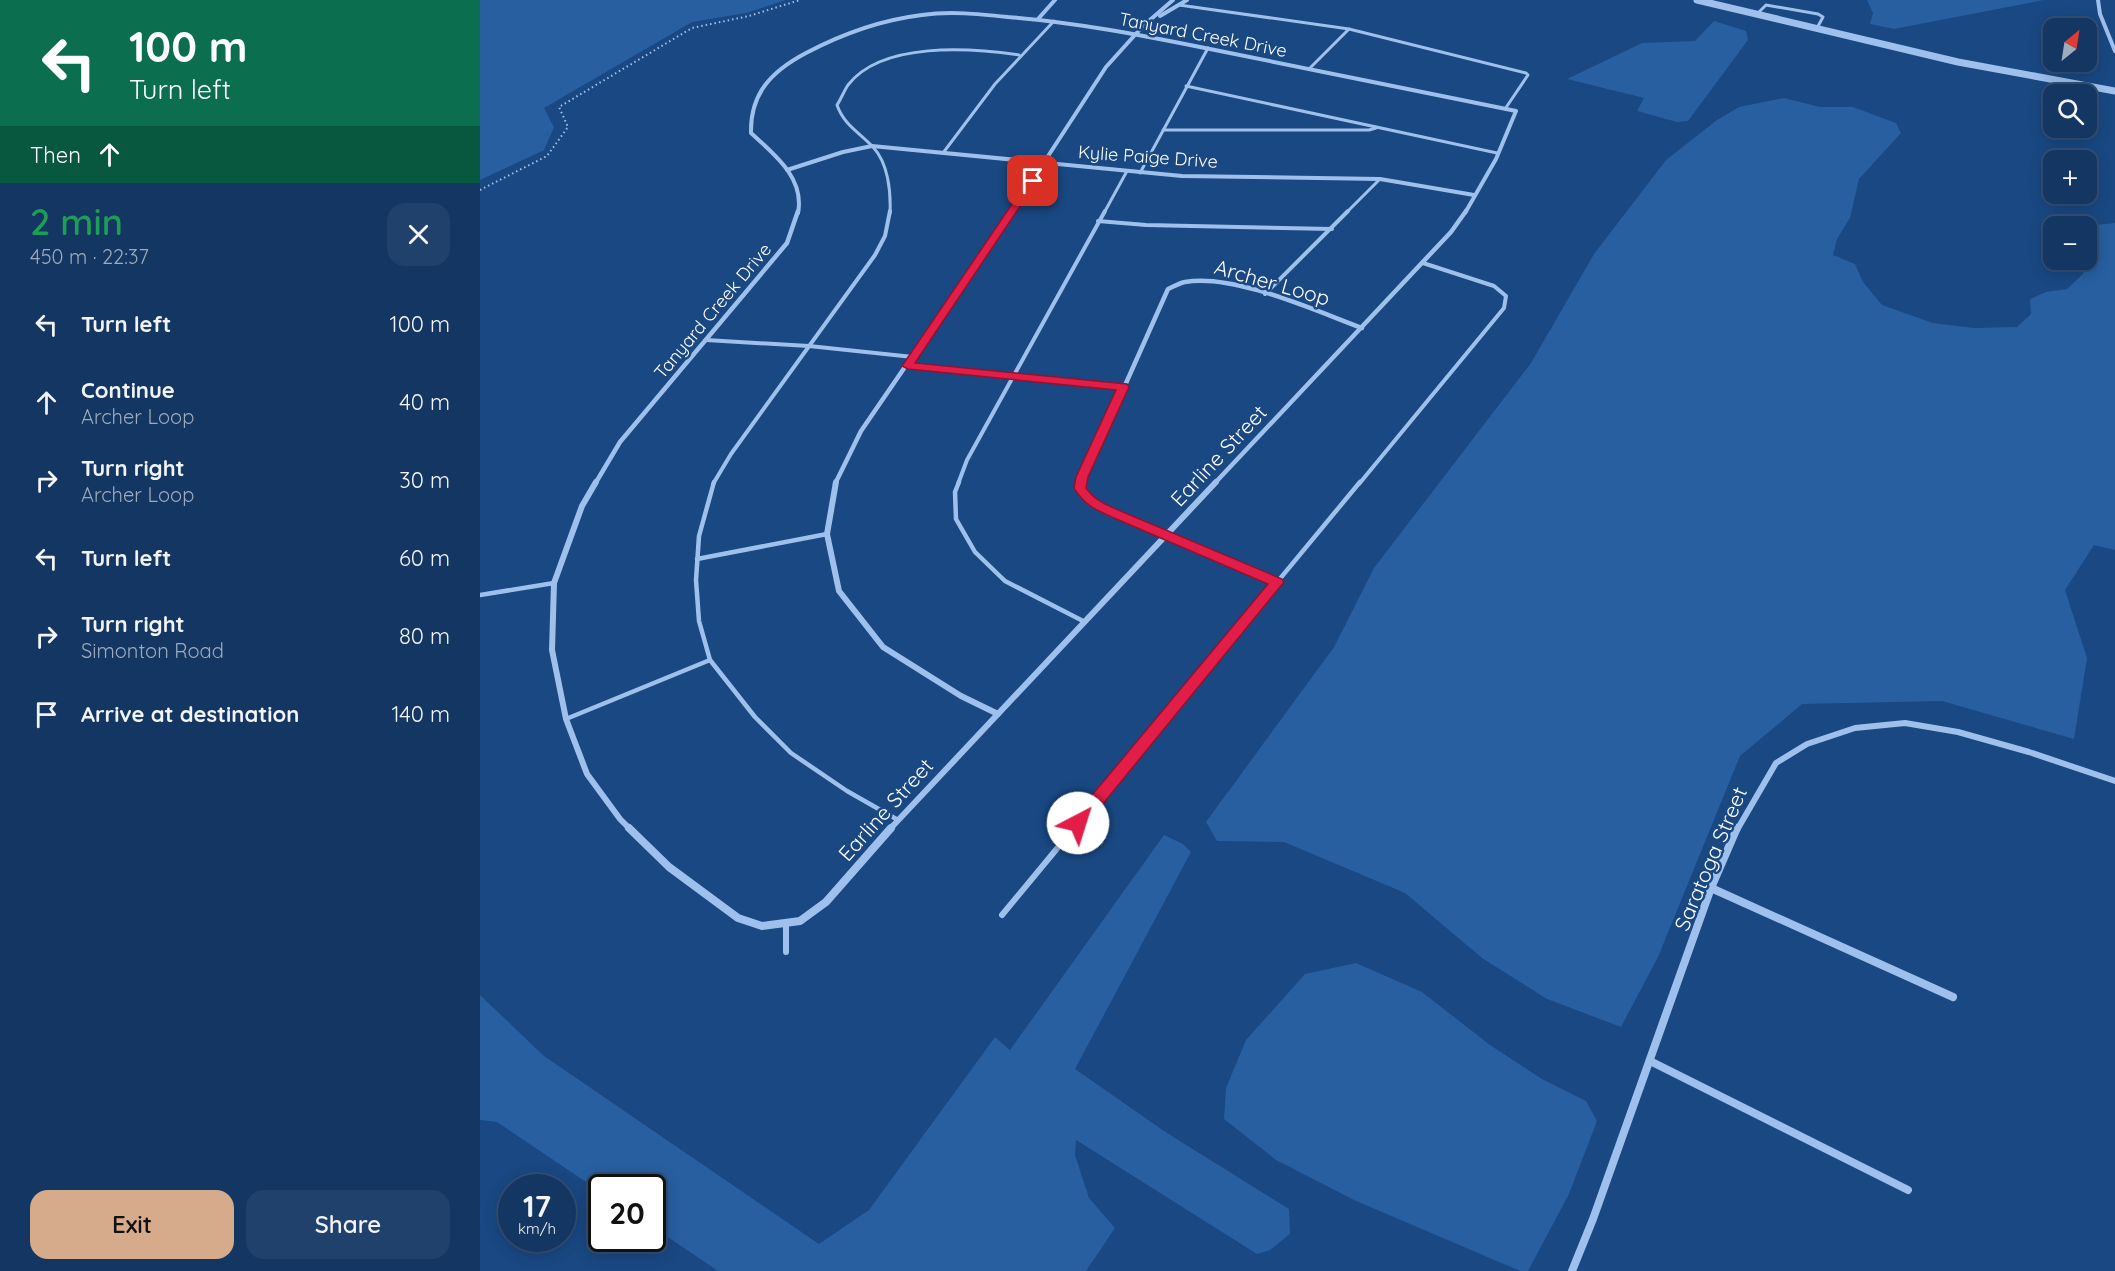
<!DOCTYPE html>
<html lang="en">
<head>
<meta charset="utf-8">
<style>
	body { margin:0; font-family:Quicksand,sans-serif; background:#20416b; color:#f1f3f6; height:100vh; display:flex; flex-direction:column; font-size:22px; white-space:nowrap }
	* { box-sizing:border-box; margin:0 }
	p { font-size:20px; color:#9dabbe }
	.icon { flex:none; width:33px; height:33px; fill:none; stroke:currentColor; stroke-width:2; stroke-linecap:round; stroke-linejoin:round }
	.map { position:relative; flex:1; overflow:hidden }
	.side { display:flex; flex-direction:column; background:#133662; width:480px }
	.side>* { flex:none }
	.hud { background:#0b6e4f; color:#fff; overflow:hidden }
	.needle { width:39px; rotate:30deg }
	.fabs { position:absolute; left:1563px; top:18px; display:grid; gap:12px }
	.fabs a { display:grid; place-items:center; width:54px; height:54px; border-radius:12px; background:#133662; box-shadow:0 3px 15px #0003,0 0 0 2px #325077; font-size:30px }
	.speed { position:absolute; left:18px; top:1174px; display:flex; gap:12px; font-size:30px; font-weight:700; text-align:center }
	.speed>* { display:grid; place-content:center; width:78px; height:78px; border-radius:50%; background:#133662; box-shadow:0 3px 15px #0003,0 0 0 2px #325077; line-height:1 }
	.speed small { font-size:15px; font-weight:400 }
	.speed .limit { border:3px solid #111; border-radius:9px; background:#fff; color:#111 }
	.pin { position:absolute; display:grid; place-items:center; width:51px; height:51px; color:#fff; margin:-26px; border-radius:12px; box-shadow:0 3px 9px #0006 }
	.me { position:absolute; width:66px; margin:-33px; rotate:40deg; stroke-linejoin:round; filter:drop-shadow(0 0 4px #0008) }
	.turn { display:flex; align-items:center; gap:21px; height:126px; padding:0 30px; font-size:27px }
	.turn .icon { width:78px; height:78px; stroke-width:2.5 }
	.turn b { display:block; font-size:42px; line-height:51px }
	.then { display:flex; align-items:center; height:57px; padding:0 30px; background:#0003; gap:12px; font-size:22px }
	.round { display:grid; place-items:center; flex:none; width:63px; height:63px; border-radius:18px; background:#20416b }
	.overview { display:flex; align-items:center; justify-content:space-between; height:102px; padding:0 30px }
	h1 { font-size:36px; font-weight:600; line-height:45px; color:#1e9e55 }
	.action { display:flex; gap:12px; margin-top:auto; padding:12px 30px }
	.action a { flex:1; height:69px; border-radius:18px; background:#d6ab8b; color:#111; font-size:24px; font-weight:600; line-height:69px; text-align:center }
	.action a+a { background:#20416b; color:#f1f3f6 }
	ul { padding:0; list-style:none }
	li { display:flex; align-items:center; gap:18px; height:78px; padding:0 30px }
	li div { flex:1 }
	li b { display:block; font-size:22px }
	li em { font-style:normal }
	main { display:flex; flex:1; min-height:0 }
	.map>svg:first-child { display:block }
	.green { fill:#275fa0 }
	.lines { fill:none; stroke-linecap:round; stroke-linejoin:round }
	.path { stroke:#9dc1ec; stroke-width:2; stroke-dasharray:1.5 3; stroke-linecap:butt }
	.service-far3 { stroke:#9dc1ec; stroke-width:3 }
	.service-far2 { stroke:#9dc1ec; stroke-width:4 }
	.service-far1 { stroke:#9dc1ec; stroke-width:4.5 }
	.service { stroke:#9dc1ec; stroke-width:6 }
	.minor-far3 { stroke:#9dc1ec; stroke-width:4 }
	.minor-far2 { stroke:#9dc1ec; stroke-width:4.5 }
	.minor-far1 { stroke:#9dc1ec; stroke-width:6 }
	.minor { stroke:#9dc1ec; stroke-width:8 }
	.tertiary { stroke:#9dc1ec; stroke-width:7 }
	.route { fill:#e11d48; stroke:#92132f; stroke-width:1.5 }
	.labels { text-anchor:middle; stroke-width:5; stroke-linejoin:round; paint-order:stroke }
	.far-street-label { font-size:18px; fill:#fff; stroke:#194882 }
	.street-label { font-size:21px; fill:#fff; stroke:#194882 }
</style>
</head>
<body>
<main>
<section class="side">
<div class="hud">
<div class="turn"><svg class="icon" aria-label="left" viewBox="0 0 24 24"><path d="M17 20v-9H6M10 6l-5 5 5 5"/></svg><div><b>100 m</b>Turn left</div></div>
<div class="then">Then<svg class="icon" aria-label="ahead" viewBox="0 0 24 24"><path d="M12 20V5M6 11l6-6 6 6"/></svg></div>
</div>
<div class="overview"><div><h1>2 min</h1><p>450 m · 22:37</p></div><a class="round"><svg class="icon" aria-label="close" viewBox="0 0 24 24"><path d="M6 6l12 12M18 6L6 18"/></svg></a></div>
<ul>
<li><svg class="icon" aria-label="left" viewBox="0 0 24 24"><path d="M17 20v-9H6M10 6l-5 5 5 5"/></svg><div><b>Turn left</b></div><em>100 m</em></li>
<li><svg class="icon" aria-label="ahead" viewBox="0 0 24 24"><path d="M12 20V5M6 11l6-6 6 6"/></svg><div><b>Continue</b><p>Archer Loop</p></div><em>40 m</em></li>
<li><svg class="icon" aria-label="right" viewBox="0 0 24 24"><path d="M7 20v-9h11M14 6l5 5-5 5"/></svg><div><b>Turn right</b><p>Archer Loop</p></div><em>30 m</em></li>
<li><svg class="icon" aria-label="left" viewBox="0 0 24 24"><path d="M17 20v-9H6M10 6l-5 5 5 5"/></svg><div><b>Turn left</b></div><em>60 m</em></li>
<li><svg class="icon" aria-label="right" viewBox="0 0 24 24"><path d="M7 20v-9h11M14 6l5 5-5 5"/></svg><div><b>Turn right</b><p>Simonton Road</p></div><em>80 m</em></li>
<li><svg class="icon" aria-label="arrive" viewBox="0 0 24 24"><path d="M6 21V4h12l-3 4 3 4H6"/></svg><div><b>Arrive at destination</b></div><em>140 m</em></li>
</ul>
<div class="action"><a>Exit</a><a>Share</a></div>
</section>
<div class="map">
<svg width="1635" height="1271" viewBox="0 0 1635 1271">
	<rect width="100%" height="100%" fill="#194882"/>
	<g class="green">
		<polygon points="0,0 306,0 266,13 212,22 64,108 74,127 64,150 0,180"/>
		<polygon points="1387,0 1564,0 1414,29 1390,24 1393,13"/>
		<polygon points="1234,21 1266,31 1268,40 1208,121 1197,122 1157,111 1164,98 1087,79 1162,43 1215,41"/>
		<polygon points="1304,98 1340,107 1373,107 1416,123 1421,133 1379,179 1370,218 1357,239 1353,255 1375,264 1383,282 1402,305 1453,323 1494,328 1537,327 1551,314 1550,299 1566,292 1587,289 1603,274 1606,260 1606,226 1604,226 1635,223 1635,550 1614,545 1585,590 1607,658 1594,739 1462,701 1322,704 1260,756 1178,957 1141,1027 1067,999 1002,958 925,893 804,842 737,841 726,822 854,647 894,568 1051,363 1114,254 1186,160 1237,120 1259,107"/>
		<polygon points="684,835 703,844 711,852 595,1069 687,1133 809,1209 810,1234 790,1250 777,1254 596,1140 595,1155 609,1198 635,1228 606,1271 238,1271 173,1227 172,1188 122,1188 121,1192 17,1122 0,1120 0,995 64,1056 339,1244 389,1210 515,1037 530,1050"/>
		<polygon points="876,963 942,992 1010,1045 1062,1079 1106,1101 1117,1121 1089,1194 1048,1271 1040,1271 874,1200 796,1160 744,1119 746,1088 766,1040 825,974"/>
	</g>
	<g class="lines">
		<polyline class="path" points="0,190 67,156 88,127 79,107 212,28 269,16 320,0"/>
		<g class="service-far3">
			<polyline points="699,5 869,29 1046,73 1048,75 1025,109"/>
			<polyline points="1277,14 1286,5 1338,14 1343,17 1337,28"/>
			<polyline points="829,69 869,29"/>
			<polyline points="706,86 1017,153"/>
			<polyline points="683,130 889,130 896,128"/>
			<polyline points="463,153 515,84 574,21"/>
			<polyline points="660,173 728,48"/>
			<path d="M410,213C411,191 408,163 393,147C379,132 364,125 357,105C361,99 364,91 368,85C402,41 491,48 539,55"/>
			<polyline points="624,213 647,171"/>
			<polyline points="866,213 900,179"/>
		</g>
		<g class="service-far2">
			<polyline points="618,221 666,225 852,229"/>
			<polyline points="785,294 868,211"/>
			<polyline points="226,340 329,346 433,357"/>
			<polyline points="428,366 643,387"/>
			<polyline points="233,484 251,454 395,255 405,236 410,211"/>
			<polyline points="478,484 487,460 625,211"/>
			<polyline points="879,484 1024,308 1026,296 1014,286 943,263"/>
		</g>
		<g class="service-far1">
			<polyline points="234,482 219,536 216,580 219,621 230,660 275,717 311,753 367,791 418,820"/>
			<polyline points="479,482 475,492 476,519 495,552 525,581 605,622"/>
			<polyline points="687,535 797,582"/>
			<polyline points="217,559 347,534"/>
			<polyline points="0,595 74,583"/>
			<polyline points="86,719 230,660"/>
			<polyline points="592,830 880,482"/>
		</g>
		<g class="service">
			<polyline points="522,915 594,828"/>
			<polyline points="306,923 306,952"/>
		</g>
		<g class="minor-far3">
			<polyline points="1618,0 1620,14 1635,51"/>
			<polyline points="680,16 707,0"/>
			<polyline points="558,19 575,0"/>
			<polyline points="307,170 363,152 392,146 702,176 900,179 994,195"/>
			<path d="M318,213C325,178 294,154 271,133C270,93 292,71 326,53C362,34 401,20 442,15C470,11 499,14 528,17C594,22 660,35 725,48C829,69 932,90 1036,111L1016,159L985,213"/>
			<polyline points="531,213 626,67 663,26 693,0"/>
		</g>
		<g class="minor-far2">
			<polyline points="115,484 140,442 307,243 318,211"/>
			<polyline points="355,484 381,431 532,211"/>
			<path d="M601,484L688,289C693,287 699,283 705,282C753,273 836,311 882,328"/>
			<polyline points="734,484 971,232 986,211"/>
		</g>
		<g class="minor-far1">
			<polyline points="116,482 102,506 74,583 72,650 86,719 107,774 140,819 151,830"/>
			<polyline points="356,482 347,534 359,591 403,647 481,696 518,714"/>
			<polyline points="601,482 600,488 614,504 687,535"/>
			<polyline points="409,830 736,482"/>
			<polyline points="1257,830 1296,763 1327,744 1375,728 1425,723 1478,732 1549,752 1635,781"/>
		</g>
		<g class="minor">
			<polyline points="149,828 189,867 258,918 282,926 320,921 346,902 411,828"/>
			<polyline points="1231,888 1473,997"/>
			<polyline points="1170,1061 1428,1190"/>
			<polyline points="1092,1271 1113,1219 1231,888 1257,828"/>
		</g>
		<polyline class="tertiary" points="1217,0 1478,62 1635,91"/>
	</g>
	<path class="route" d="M549,179L557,181L435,363L647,384L649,387L608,477L606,488C615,501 629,506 643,512L802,579L804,582L604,827L598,829L593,827L591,823L593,818L788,584L634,518C616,510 604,505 594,488L596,477L636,390L428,369L422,366Z"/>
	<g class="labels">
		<g class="far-street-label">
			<text transform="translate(723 35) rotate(11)" y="6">Tanyard Creek Drive</text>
			<text transform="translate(668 157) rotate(4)" y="6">Kylie Paige Drive</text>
			<text transform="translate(233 311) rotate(-50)" y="6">Tanyard Creek Drive</text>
		</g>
		<g class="street-label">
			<text transform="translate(792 283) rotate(16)" y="7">Archer Loop</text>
			<text transform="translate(739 456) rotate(-47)" y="7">Earline Street</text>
			<text transform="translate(406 810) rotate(-48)" y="7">Earline Street</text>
			<text transform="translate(1231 859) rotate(-67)" y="7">Saratoga Street</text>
		</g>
	</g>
</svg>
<div class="fabs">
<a><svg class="needle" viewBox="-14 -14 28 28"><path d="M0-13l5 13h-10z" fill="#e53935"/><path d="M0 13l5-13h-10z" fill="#9dabbe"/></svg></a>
<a><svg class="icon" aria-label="search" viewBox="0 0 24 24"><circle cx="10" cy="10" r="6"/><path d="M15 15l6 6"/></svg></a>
<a>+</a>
<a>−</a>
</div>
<div class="speed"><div>17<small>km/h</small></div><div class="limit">20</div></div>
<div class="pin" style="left:553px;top:181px;background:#d93025"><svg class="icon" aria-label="arrive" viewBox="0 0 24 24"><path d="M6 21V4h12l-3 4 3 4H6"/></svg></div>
<svg class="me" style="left:598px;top:823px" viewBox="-20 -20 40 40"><circle r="19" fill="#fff"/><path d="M0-13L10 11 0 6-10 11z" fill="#e11d48"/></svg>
</div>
</main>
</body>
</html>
